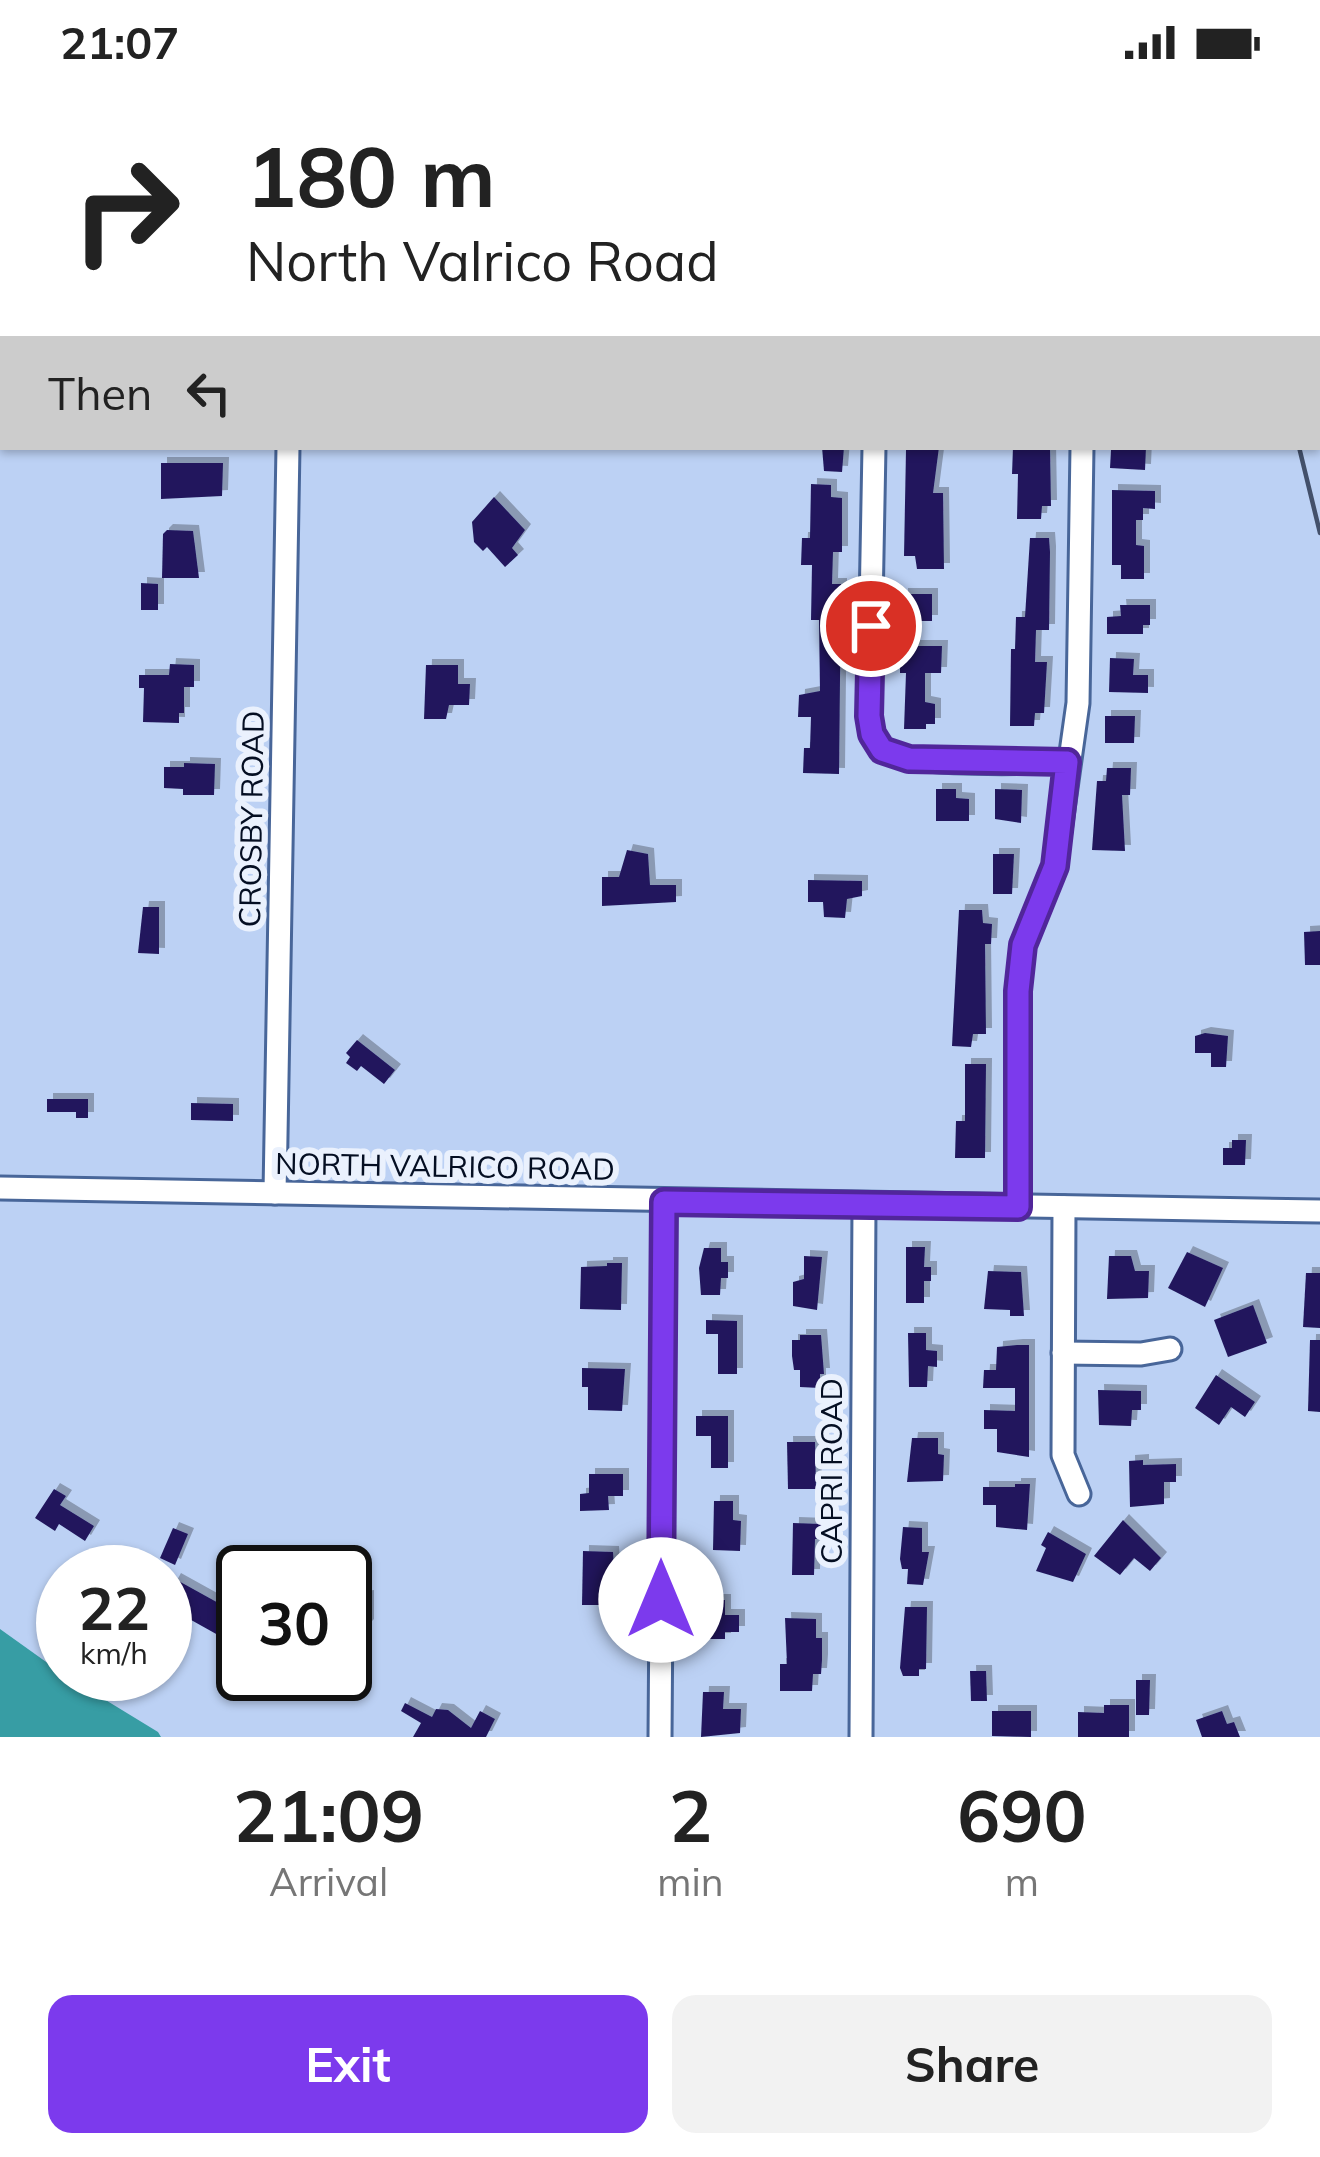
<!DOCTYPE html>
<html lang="en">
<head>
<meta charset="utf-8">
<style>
	body { margin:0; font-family:Mulish,sans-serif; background:#f2f2f2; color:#222; height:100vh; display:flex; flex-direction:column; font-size:45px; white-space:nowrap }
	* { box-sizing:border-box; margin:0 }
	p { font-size:39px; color:#767676 }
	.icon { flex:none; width:66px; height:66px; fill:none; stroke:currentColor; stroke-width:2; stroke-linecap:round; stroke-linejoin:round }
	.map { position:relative; height:1653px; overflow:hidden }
	.sheet { display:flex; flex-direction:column; background:#fff; flex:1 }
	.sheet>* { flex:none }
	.top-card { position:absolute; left:0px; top:0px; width:1320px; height:366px; box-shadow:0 3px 9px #0004; background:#fff; color:#222; overflow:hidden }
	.speed { position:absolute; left:36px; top:1461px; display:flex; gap:24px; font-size:60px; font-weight:700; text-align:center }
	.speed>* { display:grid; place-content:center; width:156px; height:156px; border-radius:50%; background:#fff; box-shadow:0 3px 9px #0004; line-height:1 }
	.speed small { font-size:30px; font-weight:400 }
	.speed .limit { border:6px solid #111; border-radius:18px; background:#fff; color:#111 }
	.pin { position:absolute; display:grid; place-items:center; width:102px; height:102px; color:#fff; margin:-51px; border:6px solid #fff; border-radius:50%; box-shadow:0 3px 12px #0007 }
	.me { position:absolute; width:132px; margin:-66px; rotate:0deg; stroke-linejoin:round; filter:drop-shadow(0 0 9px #0008) }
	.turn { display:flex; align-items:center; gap:42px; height:252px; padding:0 48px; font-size:54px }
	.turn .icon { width:156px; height:156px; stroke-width:2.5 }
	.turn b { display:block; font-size:84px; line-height:102px }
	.then { display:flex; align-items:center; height:114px; padding:0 48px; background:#0003; gap:24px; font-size:45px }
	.eta { display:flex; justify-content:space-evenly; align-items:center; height:204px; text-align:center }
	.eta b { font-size:72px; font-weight:700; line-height:84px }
	.cta { display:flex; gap:24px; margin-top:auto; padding:24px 48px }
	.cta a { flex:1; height:138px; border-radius:24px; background:#7c3aed; color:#fff; font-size:48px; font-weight:700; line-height:138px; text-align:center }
	.cta a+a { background:#f2f2f2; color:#222 }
	.status { display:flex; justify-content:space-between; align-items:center; height:84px; padding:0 60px; background:#fff; direction:ltr }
	.status svg { height:33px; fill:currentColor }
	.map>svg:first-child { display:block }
	.water { fill:#379da4 }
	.building { fill:#21195d; filter:url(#shadow) }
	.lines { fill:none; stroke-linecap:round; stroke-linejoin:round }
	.minor-casing { stroke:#486699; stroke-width:27 }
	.minor { stroke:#fff; stroke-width:21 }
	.rail { stroke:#43506a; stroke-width:4.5 }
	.route-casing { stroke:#51269a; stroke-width:30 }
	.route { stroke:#7c3aed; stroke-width:21 }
	.labels { text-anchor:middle; stroke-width:12; stroke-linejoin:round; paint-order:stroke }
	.street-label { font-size:30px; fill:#040e22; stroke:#eaf1fd }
</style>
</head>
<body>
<div class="status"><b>21:07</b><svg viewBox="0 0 49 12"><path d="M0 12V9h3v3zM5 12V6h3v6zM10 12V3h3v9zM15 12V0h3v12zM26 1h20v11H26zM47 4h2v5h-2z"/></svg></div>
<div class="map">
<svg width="1320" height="1653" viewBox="0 0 1320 1653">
	<defs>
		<filter id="shadow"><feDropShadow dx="6" dy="-6" stdDeviation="0" flood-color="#0004"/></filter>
	</defs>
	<rect width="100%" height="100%" fill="#bcd1f4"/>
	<polygon class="water" points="0,1545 63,1590 158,1648 161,1653 0,1653"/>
	<g class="building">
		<polygon points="822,363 844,363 842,388 824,387"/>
		<polygon points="916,363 939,363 933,409 943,409 944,485 917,485 915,472 904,472 906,366"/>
		<polygon points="1013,363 1050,364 1051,422 1042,422 1041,435 1017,435 1018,390 1012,390"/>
		<polygon points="1124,363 1146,363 1145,386 1110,384 1111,366 1124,366"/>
		<polygon points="161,379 223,379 222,412 161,415"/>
		<polygon points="811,400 831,401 831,413 842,414 842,468 833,468 832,500 841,500 839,690 803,689 804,664 810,664 811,633 798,633 799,611 820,607 819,536 811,536 812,481 801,481 802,454 810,454"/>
		<polygon points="1112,406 1155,407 1155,425 1143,424 1143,436 1136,436 1136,461 1144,462 1144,495 1121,495 1121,481 1112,481"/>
		<polygon points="494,413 525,446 512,464 518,471 505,483 487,463 483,467 474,458 472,438"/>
		<polygon points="167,446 193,447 199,494 162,494 163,450"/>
		<polygon points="1030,454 1049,454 1050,468 1049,546 1036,546 1035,578 1047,578 1044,629 1035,629 1034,642 1010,642 1011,565 1015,565 1016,533 1025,533"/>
		<polygon points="141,499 158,500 158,526 141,526"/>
		<rect x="902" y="510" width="30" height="27"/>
		<polygon points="1120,521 1150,521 1150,541 1143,541 1143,550 1107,550 1107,533 1121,532"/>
		<polygon points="910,562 942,562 941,589 925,589 925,618 935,620 935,640 926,640 926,645 904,645 906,589 900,589 900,575 910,575"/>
		<polygon points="1110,574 1134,575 1133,591 1148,591 1148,609 1109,608"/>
		<polygon points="170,580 194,581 194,603 184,603 184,629 179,629 179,639 143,638 144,604 139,604 139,591 169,591"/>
		<polygon points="426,581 458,581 458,600 470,600 469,621 449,621 446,635 424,635"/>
		<polygon points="1105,632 1135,632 1134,659 1105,659"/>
		<polygon points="184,679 215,680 214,711 183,711 183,705 164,704 164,683 184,683"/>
		<polygon points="1107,684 1131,684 1130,711 1122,711 1125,767 1092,766 1097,697 1106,697"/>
		<polygon points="936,705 956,705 956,714 969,715 969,737 936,737"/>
		<polygon points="995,705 1022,706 1021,739 995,735"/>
		<polygon points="627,766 648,770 650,801 676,801 676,818 602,822 602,793 619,793"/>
		<polygon points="993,770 1014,770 1012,810 993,810"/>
		<polygon points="808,796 862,797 862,812 847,815 845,834 824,833 823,818 808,818"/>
		<polygon points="143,823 159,823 159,870 138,869"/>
		<polygon points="959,826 982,826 983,839 992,840 991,860 985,860 986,950 973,950 971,963 952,962"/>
		<polygon points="1320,847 1320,881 1305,881 1304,848"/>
		<polygon points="1205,949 1228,952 1226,983 1211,983 1211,969 1195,969 1195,952"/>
		<polygon points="357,956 395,986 384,1000 361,982 357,987 346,979 350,973 346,969"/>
		<polygon points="965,980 986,980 985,1074 955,1074 956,1037 965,1037"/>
		<polygon points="47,1015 88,1015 88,1034 76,1034 76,1028 47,1028"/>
		<polygon points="191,1019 233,1020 233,1037 191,1036"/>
		<polygon points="1232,1056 1246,1056 1245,1081 1223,1081 1223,1064 1232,1064"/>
		<polygon points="906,1163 925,1163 924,1183 931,1183 931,1197 924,1197 924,1219 906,1219"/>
		<polygon points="704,1164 721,1164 721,1178 728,1178 728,1194 721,1194 720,1211 701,1211 699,1184"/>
		<polygon points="1187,1168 1223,1184 1205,1223 1168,1204"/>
		<polygon points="804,1172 822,1173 817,1226 793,1222 793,1198 804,1195"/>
		<polygon points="1109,1172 1131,1172 1135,1187 1149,1187 1148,1214 1107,1215"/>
		<polygon points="607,1179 622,1179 621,1226 580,1225 581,1183 607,1182"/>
		<polygon points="988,1187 1021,1188 1024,1232 1010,1232 1010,1226 984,1225"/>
		<polygon points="1306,1189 1320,1189 1320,1244 1303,1243"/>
		<polygon points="1253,1221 1267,1259 1228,1273 1214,1236"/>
		<polygon points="706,1236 737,1237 737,1290 718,1290 718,1250 706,1250"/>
		<polygon points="908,1249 926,1249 926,1266 937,1267 937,1283 928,1282 927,1303 909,1303"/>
		<polygon points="800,1251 821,1251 824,1290 820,1290 820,1304 800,1303 800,1286 794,1286 792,1272 792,1256 800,1256"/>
		<polygon points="1310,1256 1320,1256 1320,1328 1308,1327"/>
		<polygon points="1017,1261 1029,1261 1029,1373 997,1368 997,1345 984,1345 984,1326 1015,1327 1015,1304 983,1304 984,1286 996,1286 997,1263"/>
		<polygon points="582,1284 625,1285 622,1327 588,1326 588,1303 582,1303"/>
		<polygon points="1216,1291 1255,1318 1245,1333 1231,1323 1219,1341 1195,1324"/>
		<polygon points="1098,1306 1141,1307 1141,1326 1132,1326 1131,1342 1099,1341"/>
		<polygon points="696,1332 728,1332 728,1384 711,1384 711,1352 696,1352"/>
		<polygon points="912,1354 938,1354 938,1370 944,1371 943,1397 907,1398"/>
		<polygon points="787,1358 815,1358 816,1405 788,1405"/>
		<polygon points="1143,1376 1143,1381 1176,1380 1176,1398 1164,1398 1164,1420 1130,1423 1129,1377"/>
		<polygon points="589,1390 623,1390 623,1412 608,1412 609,1426 580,1427 580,1410 589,1409"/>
		<polygon points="1015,1400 1030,1400 1027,1446 996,1443 996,1421 983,1421 983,1403 1015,1403"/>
		<polygon points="54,1405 66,1412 60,1421 94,1442 85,1457 59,1440 55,1447 35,1434"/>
		<polygon points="714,1417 733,1417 733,1436 741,1437 740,1467 713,1466"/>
		<polygon points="1123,1436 1161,1474 1150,1487 1134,1474 1120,1491 1094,1472"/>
		<polygon points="793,1439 821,1440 821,1455 815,1455 814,1491 792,1491"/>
		<polygon points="903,1443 922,1444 922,1468 929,1468 923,1501 907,1500 908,1485 902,1485 900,1475"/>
		<polygon points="173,1444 188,1450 175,1481 160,1474"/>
		<polygon points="1048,1448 1086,1470 1073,1498 1036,1487 1046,1464 1041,1461"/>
		<polygon points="583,1467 613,1468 616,1521 582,1521"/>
		<polygon points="175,1495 231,1526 218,1551 184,1532 180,1540 171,1535 167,1526 172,1517 165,1513"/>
		<polygon points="368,1512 368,1541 345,1565 345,1515"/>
		<polygon points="703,1516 725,1516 725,1531 739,1531 739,1548 725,1548 725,1555 707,1555"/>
		<polygon points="905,1523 927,1523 926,1585 919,1585 919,1592 903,1592 900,1584"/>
		<polygon points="785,1534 816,1535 816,1554 822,1554 822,1576 821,1590 813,1590 812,1607 780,1607 780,1580 787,1580"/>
		<polygon points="970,1587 986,1587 987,1617 971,1617"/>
		<polygon points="1136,1596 1150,1596 1149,1631 1136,1631"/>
		<polygon points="703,1608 724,1608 723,1625 741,1625 740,1649 701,1653"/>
		<polygon points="405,1619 432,1633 436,1625 448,1626 471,1644 480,1627 495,1635 486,1653 413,1653 421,1639 401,1627"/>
		<polygon points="1104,1621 1129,1621 1129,1653 1078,1653 1078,1628 1104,1629"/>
		<polygon points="992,1627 1031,1627 1031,1653 992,1652"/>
		<polygon points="1222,1627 1227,1640 1234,1638 1240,1653 1202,1653 1196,1636"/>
	</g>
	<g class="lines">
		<g class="minor-casing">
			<g id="minor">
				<polyline points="536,0 561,3"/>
				<polyline points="48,3 48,0"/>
				<polyline points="296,3 296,0"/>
				<path d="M874,363L869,631C871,644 873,657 884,666C904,683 1035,678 1067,678"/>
				<polyline points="0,1104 1320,1127"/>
				<polyline points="275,1109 288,363"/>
				<polyline points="1017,1123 1018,907 1023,861 1055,782 1078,619 1082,363"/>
				<polyline points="1064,1123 1063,1371 1079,1410"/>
				<polyline points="1063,1269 1141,1270 1170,1265"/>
				<polyline points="660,1653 664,1119"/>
				<polyline points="861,1653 864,1121"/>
			</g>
		</g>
		<use href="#minor" class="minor"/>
		<g class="rail">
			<polyline points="1212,0 1213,3"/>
			<polyline points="1305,3 1305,0"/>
			<polyline points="1317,278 1320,293"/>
			<polyline points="1299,363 1320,449"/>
		</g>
	</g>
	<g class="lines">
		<g class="route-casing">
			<polyline id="route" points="661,1516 664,1118 1018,1123 1018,907 1023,861 1055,782 1067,678 909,675 882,666 872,650 869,632 871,542"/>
		</g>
		<use href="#route" class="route"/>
	</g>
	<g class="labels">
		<g class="street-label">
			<text transform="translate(252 735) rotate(-89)" y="10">CROSBY ROAD</text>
			<text transform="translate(445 1083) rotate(1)" y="10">NORTH VALRICO ROAD</text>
			<text transform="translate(832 1387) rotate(-90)" y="10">CAPRI ROAD</text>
		</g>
	</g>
</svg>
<div class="speed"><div>22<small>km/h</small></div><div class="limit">30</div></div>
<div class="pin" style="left:871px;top:542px;background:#d93025"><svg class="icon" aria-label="arrive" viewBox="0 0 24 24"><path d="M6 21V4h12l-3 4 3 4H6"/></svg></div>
<svg class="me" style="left:661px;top:1516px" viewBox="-20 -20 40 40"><circle r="19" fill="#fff"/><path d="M0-13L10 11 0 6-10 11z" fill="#7c3aed"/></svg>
<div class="top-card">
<div class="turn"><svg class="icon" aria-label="right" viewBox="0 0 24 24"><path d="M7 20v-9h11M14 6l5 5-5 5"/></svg><div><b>180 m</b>North Valrico Road</div></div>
<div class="then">Then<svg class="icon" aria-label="left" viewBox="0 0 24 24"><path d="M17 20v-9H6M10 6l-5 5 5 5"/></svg></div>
</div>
</div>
<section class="sheet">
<div class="eta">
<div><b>21:09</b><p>Arrival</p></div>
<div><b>2</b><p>min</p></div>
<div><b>690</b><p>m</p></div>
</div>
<div class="cta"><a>Exit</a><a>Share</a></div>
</section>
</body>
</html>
